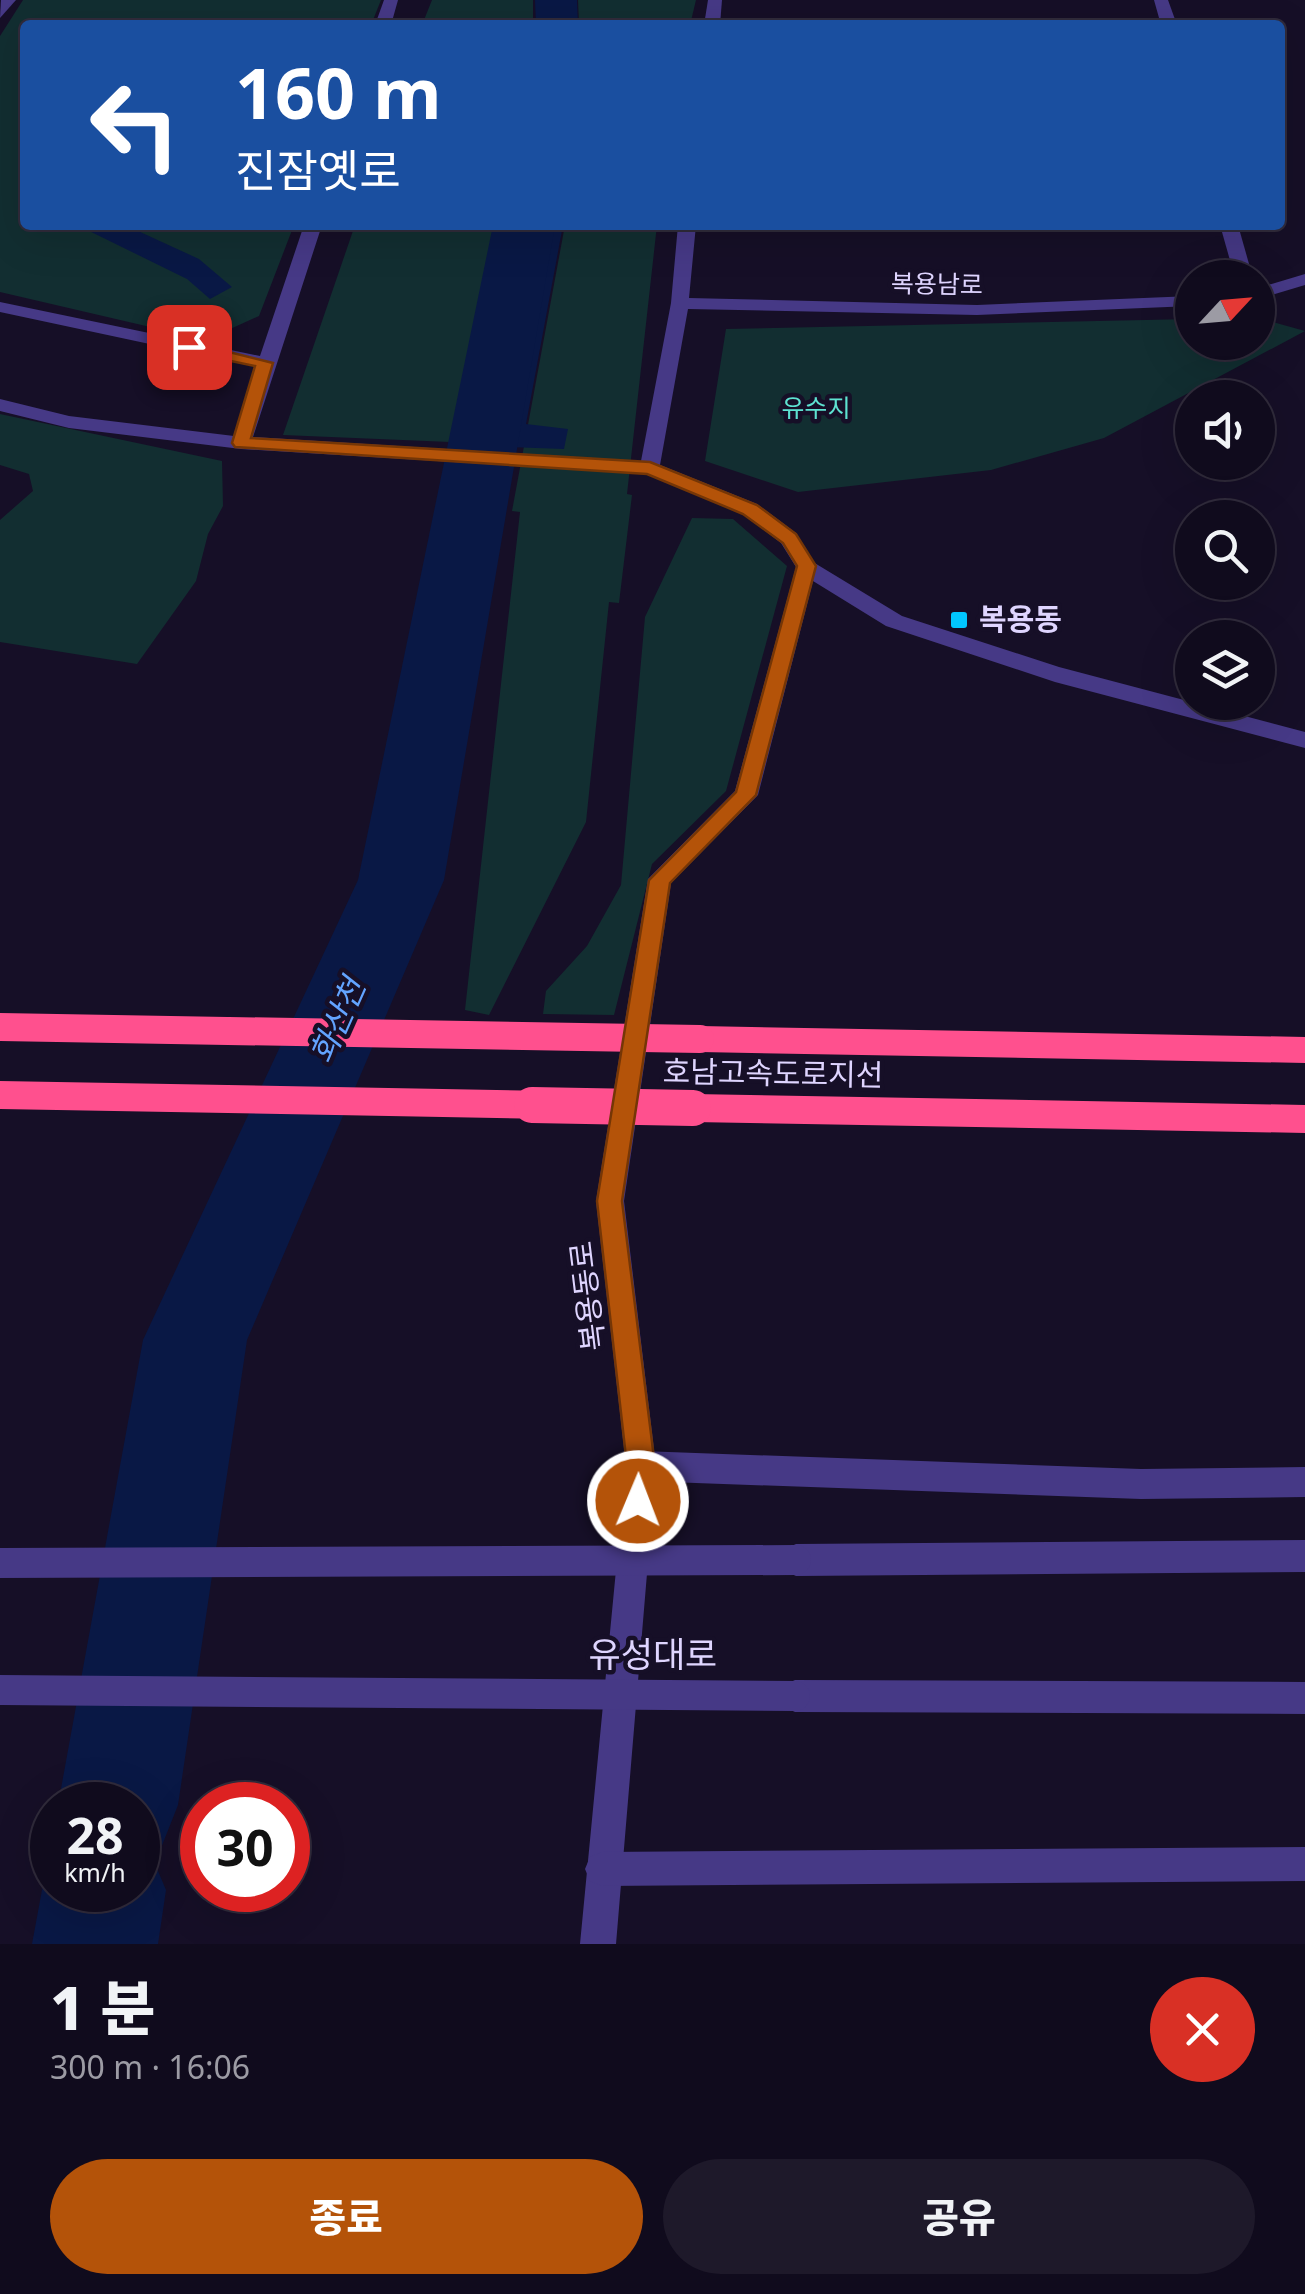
<!DOCTYPE html>
<html lang="ko">
<head>
<meta charset="utf-8">
<style>
	body { margin:0; font-family:"Noto Sans","Noto Sans KR",sans-serif; background:#1e192a; color:#f1f3f6; height:100vh; display:flex; flex-direction:column; font-size:38px; white-space:nowrap }
	* { box-sizing:border-box; margin:0 }
	p { font-size:32px; color:#9c9ba4 }
	.icon { flex:none; width:55px; height:55px; fill:none; stroke:currentColor; stroke-width:2; stroke-linecap:round; stroke-linejoin:round }
	.map { position:relative; height:1944px; overflow:hidden }
	.sheet { display:flex; flex-direction:column; background:#100b1d; flex:1 }
	.sheet>* { flex:none }
	.top-card { position:absolute; left:20px; top:20px; width:1265px; height:210px; border-radius:10px; box-shadow:0 10px 40px #0002,0 0 0 2px #302b3b; background:#1a4fa0; color:#fff; overflow:hidden }
	.needle { width:65px; rotate:64deg }
	.tools { position:absolute; left:1175px; top:260px; display:grid; gap:20px }
	.tools a { display:grid; place-items:center; width:100px; height:100px; border-radius:50%; background:#100b1d; box-shadow:0 10px 40px #0002,0 0 0 2px #302b3b; font-size:50px }
	.speed { position:absolute; left:30px; top:1782px; display:flex; gap:20px; font-size:50px; font-weight:700; text-align:center }
	.speed>* { display:grid; place-content:center; width:130px; height:130px; border-radius:50%; background:#100b1d; box-shadow:0 10px 40px #0002,0 0 0 2px #302b3b; line-height:1 }
	.speed small { font-size:25px; font-weight:400 }
	.speed .limit { border:15px solid #d22; background:#fff; color:#111 }
	.pin { position:absolute; display:grid; place-items:center; width:85px; height:85px; color:#fff; margin:-42px; border-radius:20px; box-shadow:0 5px 15px #0006 }
	.me { position:absolute; width:110px; margin:-55px; rotate:1deg; stroke-linejoin:round; filter:drop-shadow(0 0 8px #0008) }
	.turn { display:flex; align-items:center; gap:35px; height:210px; padding:0 50px; font-size:45px }
	.turn .icon { width:130px; height:130px; stroke-width:2.5 }
	.turn b { display:block; font-size:70px; line-height:85px }
	.round { display:grid; place-items:center; flex:none; width:105px; height:105px; border-radius:52px; background:#1e192a }
	.headline { display:flex; align-items:center; justify-content:space-between; height:170px; padding:0 50px }
	h1 { font-size:60px; font-weight:800; line-height:75px }
	.cta { display:flex; gap:20px; margin-top:auto; padding:20px 50px }
	.cta a { flex:1; height:115px; border-radius:60px; background:#b45309; color:#fff; font-size:40px; font-weight:800; line-height:115px; text-align:center }
	.cta a+a { background:#1e192a; color:#f1f3f6 }
	.map>svg:first-child { display:block }
	.green { fill:#122e31 }
	.water { fill:#091845 }
	.lines { fill:none; stroke-linecap:round; stroke-linejoin:round }
	.river { fill:#091845; fill-rule:evenodd }
	.minor { fill:#463986; fill-rule:evenodd }
	.tertiary { fill:#463986; fill-rule:evenodd }
	.motorway { fill:#ff508e; fill-rule:evenodd }
	.tertiary-bridge { stroke:#463986; stroke-width:30 }
	.motorway-bridge-far1 { stroke:#ff508e; stroke-width:28 }
	.motorway-bridge { stroke:#ff508e; stroke-width:36 }
	.route { fill:#b45309; stroke:#753606; stroke-width:2.5 }
	.poi-dot { fill:#01c7ff; stroke:#160f27; stroke-width:4 }
	.labels { text-anchor:middle; stroke-width:9; stroke-linejoin:round; paint-order:stroke }
	.far-street-label { font-size:25px; fill:#dfd5ff; stroke:#160f27 }
	.far-park-label { font-size:25px; fill:#5ee2d1; stroke:#160f27 }
	.poi-label { font-size:30px; font-weight:bold; fill:#dfd5ff; stroke:#160f27; text-anchor:start }
	.street-label { font-size:30px; fill:#dfd5ff; stroke:#160f27 }
	.water-label { font-size:32px; font-style:italic; fill:#63a4ff; stroke:#160f27 }
	.near-street-label { font-size:35px; fill:#dfd5ff; stroke:#160f27 }
</style>
</head>
<body>
<div class="map">
<svg width="1305" height="1944" viewBox="0 0 1305 1944">
	<rect width="100%" height="100%" fill="#160f27"/>
	<g class="green">
		<polygon points="23,0 381,0 371,25 25,25 25,225 294,225 259,316 206,340 0,292 0,36"/>
		<polygon points="432,0 533,0 533,25 422,25"/>
		<polygon points="578,0 696,0 690,25 579,25"/>
		<polygon points="355,225 511,225 474,443 283,435"/>
		<polygon points="565,225 657,225 627,494 632,495 619,603 609,602 586,822 489,1015 465,1010 520,512 512,511"/>
		<polygon points="1258,318 1305,331 1104,438 991,470 798,492 705,461 726,329 1192,319 1192,342 1258,342"/>
		<polygon points="0,414 222,461 223,506 208,534 196,581 137,664 0,642 0,520 33,491 29,474 0,465"/>
		<polygon points="692,518 733,519 787,566 726,791 652,864 614,1015 543,1014 546,991 587,946 621,885 645,617"/>
	</g>
	<g class="water">
		<polygon points="535,0 577,0 578,25 536,25"/>
		<polygon points="77,225 125,225 199,259 232,287 210,299 187,279"/>
		<polygon points="513,225 563,225 526,424 568,429 564,449 479,446"/>
	</g>
	<g class="lines">
		<polygon class="river" points="493,225 555,225 444,880 247,1340 178,1805 161,1848 150,1852 166,1890 158,1944 32,1944 42,1890 52,1865 52,1890 138,1890 138,1805 58,1805 143,1340 358,880"/>
		<g class="minor">
			<polygon points="1,0 16,0 0,18"/>
			<polygon points="384,0 398,0 391,25 375,25"/>
			<polygon points="708,0 722,0 720,25 704,25"/>
			<polygon points="1154,0 1168,0 1177,25 1161,25"/>
			<polygon points="304,225 322,225 253,437 641,461 671,303 678,225 696,225 689,298 977,305 1192,296 1192,306 977,315 688,309 660,465 757,504 796,533 813,562 902,616 1059,667 1305,732 1305,748 1055,682 886,626 813,581 758,795 671,883 624,1201 656,1466 616,1944 580,1944 626,1466 596,1201 648,879 735,791 796,567 781,543 743,514 647,474 241,449 69,428 0,411 0,399 69,416 234,436 257,367 0,312 0,302 260,356"/>
			<polygon points="1220,225 1238,225 1253,278 1235,278"/>
			<polygon points="1305,274 1305,285 1258,299 1258,288"/>
		</g>
		<g class="tertiary">
			<polygon points="641,1451 1141,1469 1305,1467 1305,1497 1141,1499 641,1481 630,1476 626,1466 630,1456"/>
			<polygon points="1305,1540 1305,1572 796,1576 785,1571 780,1560 785,1549 796,1544"/>
			<polygon points="795,1680 1305,1682 1305,1714 795,1712 784,1707 779,1696 784,1685"/>
			<polygon points="1305,1847 1305,1881 602,1886 590,1881 585,1869 590,1857 602,1852"/>
		</g>
		<g class="motorway">
			<polygon points="700,1026 1305,1037 1305,1063 700,1052 689,1048 685,1039 689,1030"/>
			<polygon points="693,1094 1305,1105 1305,1133 693,1122 682,1118 677,1108 682,1098"/>
		</g>
		<g class="tertiary-bridge">
			<polyline points="0,1563 796,1560"/>
			<polyline points="0,1690 795,1696"/>
		</g>
		<g class="motorway-bridge-far1">
			<polyline points="0,1027 700,1039"/>
			<polyline points="0,1095 666,1107"/>
		</g>
		<polyline class="motorway-bridge" points="532,1105 693,1108"/>
	</g>
	<polygon class="route" points="189,342 273,363 251,438 650,462 757,505 796,534 816,566 756,795 670,883 622,1201 655,1466 648,1511 638,1515 628,1511 624,1501 627,1466 597,1201 649,880 736,792 797,566 783,543 743,514 647,474 235,447 232,443 255,366 183,351 183,344"/>
	<rect class="poi-dot" x="949" y="610" width="20" height="20" rx="5"/>
	<g class="labels">
		<g class="far-street-label">
			<text transform="translate(937 284) rotate(1)" y="9">복용남로</text>
		</g>
		<g class="far-park-label">
			<text x="816" y="417">유수지</text>
		</g>
		<g class="poi-label">
			<text x="979" y="630">복용동</text>
		</g>
		<g class="street-label">
			<text transform="translate(773 1074) rotate(1)" y="10">호남고속도로지선</text>
			<text transform="translate(588 1296) rotate(-97)" y="10">복용동로</text>
		</g>
		<g class="water-label">
			<text transform="translate(338 1021) rotate(-66)" y="11">화산천</text>
		</g>
		<g class="near-street-label">
			<text x="653" y="1667">유성대로</text>
		</g>
	</g>
</svg>
<div class="tools">
<a><svg class="needle" viewBox="-14 -14 28 28"><path d="M0-13l5 13h-10z" fill="#e53935"/><path d="M0 13l5-13h-10z" fill="#9c9ba4"/></svg></a>
<a><svg class="icon" aria-label="sound" viewBox="0 0 24 24"><path d="M4 9h4l5-4v14l-5-4H4zM17 9q2 3 0 6"/></svg></a>
<a><svg class="icon" aria-label="search" viewBox="0 0 24 24"><circle cx="10" cy="10" r="6"/><path d="M15 15l6 6"/></svg></a>
<a><svg class="icon" aria-label="layers" viewBox="0 0 24 24"><path d="M12 4l9 5-9 5-9-5zM3 14l9 5 9-5"/></svg></a>
</div>
<div class="speed"><div>28<small>km/h</small></div><div class="limit">30</div></div>
<div class="pin" style="left:189px;top:347px;background:#d93025"><svg class="icon" aria-label="arrive" viewBox="0 0 24 24"><path d="M6 21V4h12l-3 4 3 4H6"/></svg></div>
<svg class="me" style="left:638px;top:1501px" viewBox="-20 -20 40 40"><circle r="17" fill="#b45309" stroke="#fff" stroke-width="3"/><path d="M0-11L8 9 0 5-8 9z" fill="#fff"/></svg>
<div class="top-card">
<div class="turn"><svg class="icon" aria-label="left" viewBox="0 0 24 24"><path d="M17 20v-9H6M10 6l-5 5 5 5"/></svg><div><b>160 m</b>진잠옛로</div></div>
</div>
</div>
<section class="sheet">
<div class="headline"><div><h1>1 분</h1><p>300 m · 16:06</p></div><a class="round" style="background:#d93025;color:#fff"><svg class="icon" aria-label="close" viewBox="0 0 24 24"><path d="M6 6l12 12M18 6L6 18"/></svg></a></div>
<div class="cta"><a>종료</a><a>공유</a></div>
</section>
</body>
</html>
